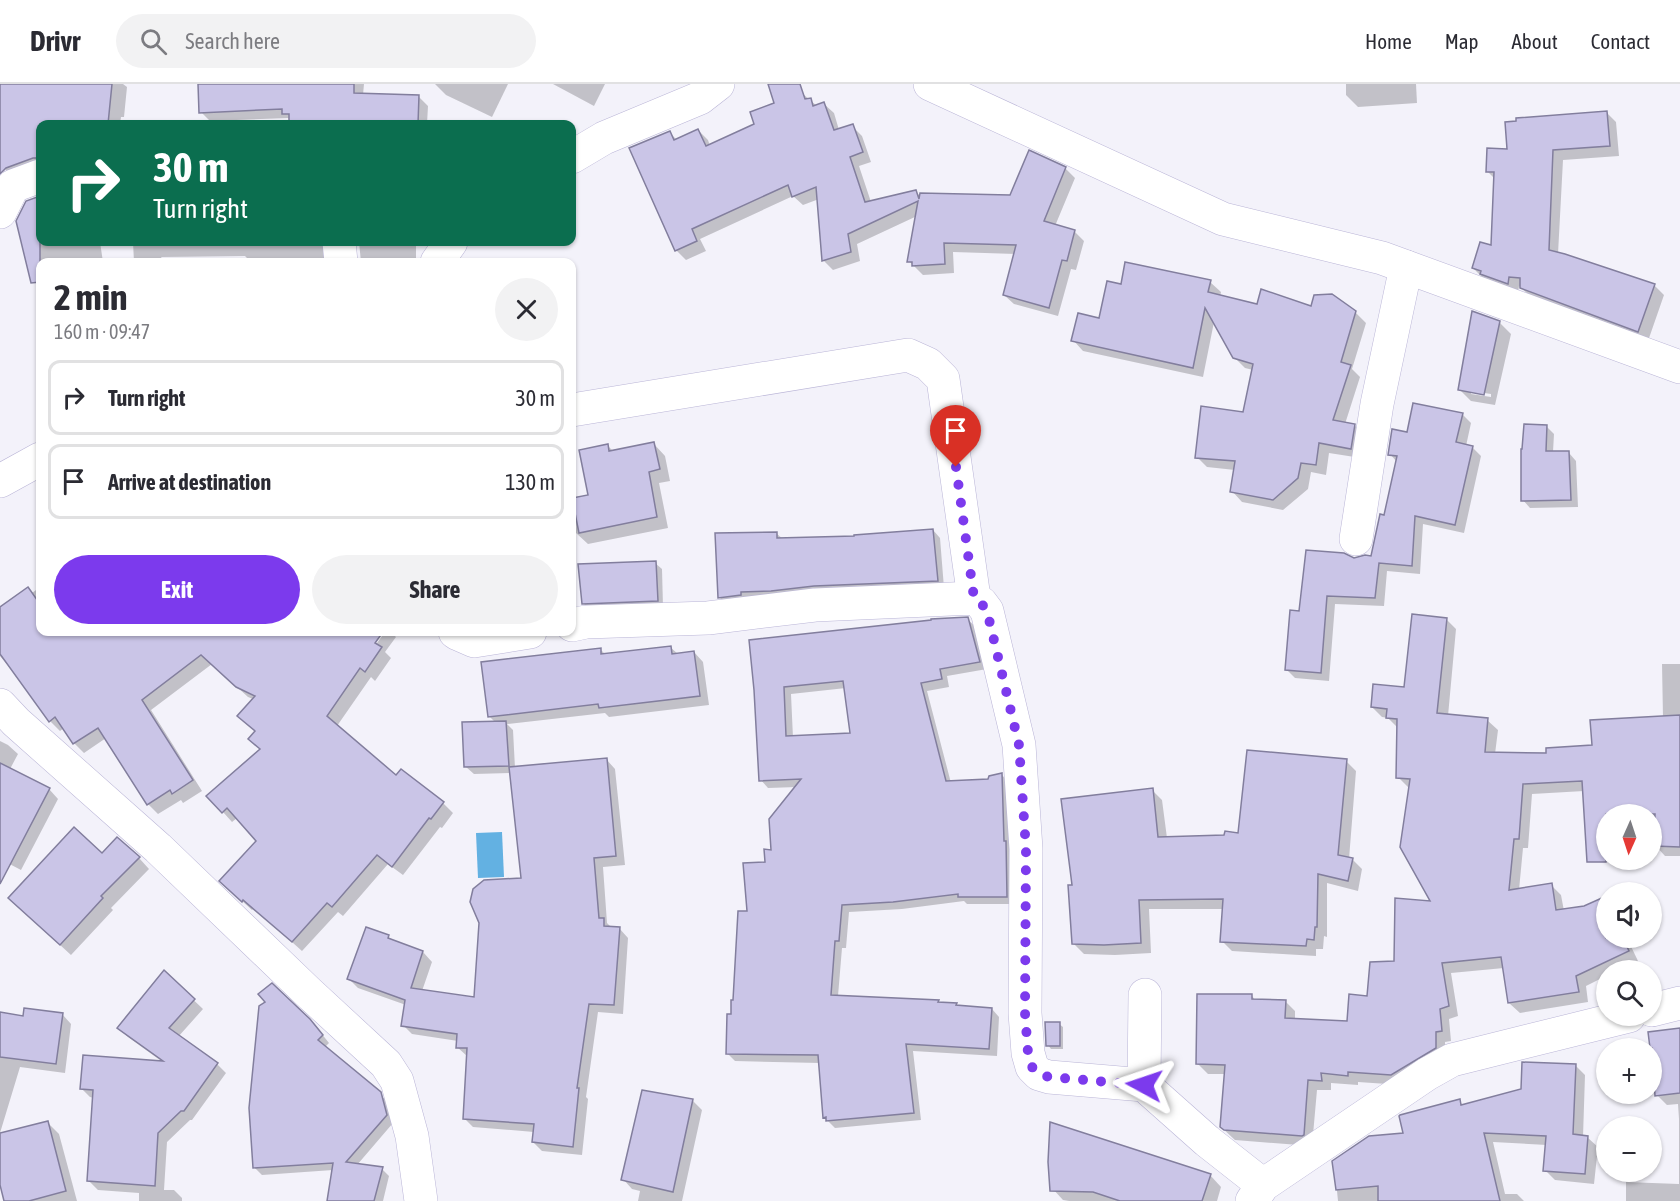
<!DOCTYPE html>
<html lang="en">
<head>
<meta charset="utf-8">
<style>
	body { margin:0; font-family:"Asap Condensed",sans-serif; background:#f2f2f3; color:#2b2b33; height:100vh; display:flex; flex-direction:column; font-size:22px; white-space:nowrap }
	* { box-sizing:border-box; margin:0 }
	p { font-size:20px; color:#7c7c81 }
	.icon { flex:none; width:33px; height:33px; fill:none; stroke:currentColor; stroke-width:2; stroke-linecap:round; stroke-linejoin:round }
	.map { position:relative; flex:1; overflow:hidden }
	.panel { position:absolute; left:36px; top:174px; width:540px; height:378px; display:flex; flex-direction:column; background:#fff; border-radius:12px; box-shadow:0 2px 4px #0004 }
	.panel>* { flex:none }
	.top-card { position:absolute; left:36px; top:36px; width:540px; height:126px; border-radius:12px; box-shadow:0 2px 4px #0004; background:#0b6e4f; color:#fff; overflow:hidden }
	.needle { width:39px; rotate:183deg }
	.tools { position:absolute; left:1596px; top:720px; display:grid; gap:12px }
	.tools a { display:grid; place-items:center; width:66px; height:66px; border-radius:50%; background:#fff; box-shadow:0 2px 4px #0004; font-size:30px }
	.pin { position:absolute; display:grid; place-items:center; width:51px; height:51px; color:#fff; margin:-62px -26px; border-radius:50% 50% 50% 0; rotate:-45deg; box-shadow:0 0 6px #0007 }
	.pin .icon { rotate:45deg }
	.me { position:absolute; width:66px; margin:-33px; rotate:275deg; stroke-linejoin:round; filter:drop-shadow(0 0 4px #0008) }
	.turn { display:flex; align-items:center; gap:21px; height:126px; padding:0 18px; font-size:27px }
	.turn .icon { width:78px; height:78px; stroke-width:2.5 }
	.turn b { display:block; font-size:42px; line-height:51px }
	.round { display:grid; place-items:center; flex:none; width:63px; height:63px; border-radius:32px; background:#f2f2f3 }
	.head { display:flex; align-items:center; justify-content:space-between; height:102px; padding:0 18px }
	h1 { font-size:36px; font-weight:700; line-height:45px }
	.primary-button { display:flex; gap:12px; margin-top:auto; padding:12px 18px }
	.primary-button a { flex:1; height:69px; border-radius:36px; background:#7c3aed; color:#fff; font-size:24px; font-weight:700; line-height:69px; text-align:center }
	.primary-button a+a { background:#f2f2f3; color:#2b2b33 }
	ul { padding:0; list-style:none }
	li { display:flex; align-items:center; gap:18px; height:75px; margin:0 12px 9px; padding:0 6px; border:3px solid #e1e1e2; border-radius:12px }
	li div { flex:1 }
	li b { display:block; font-size:22px }
	li em { font-style:normal }
	header { display:flex; align-items:center; gap:36px; box-sizing:border-box; height:84px; padding:0 30px; background:#fff; border-bottom:2px solid #e1e1e2 }
	header strong { font-size:28px }
	nav { display:flex; gap:33px; margin-inline-start:auto; font-size:21px }
	.search { width:420px; height:54px; background:#f2f2f3; display:flex; align-items:center; gap:15px; box-sizing:border-box; padding:0 21px; border-radius:33px; color:#7c7c81; font-size:22px }
	.map>svg:first-child { display:block }
	.water { fill:#63b1e2 }
	.shadow { fill:#0003; fill-rule:evenodd }
	.building { fill:#cac5e7; stroke:#827e9d; stroke-width:1.5; fill-rule:evenodd }
	.lines { fill:none; stroke-linecap:round; stroke-linejoin:round }
	.street-casing { stroke:#bab5d7; stroke-width:34 }
	.street { stroke:#fff; stroke-width:33 }
	.route { stroke:#7c3aed; stroke-width:10; stroke-dasharray:0 18 }
</style>
</head>
<body>
<header>
<strong>Drivr</strong>
<div class="search"><svg class="icon" aria-label="search" viewBox="0 0 24 24"><circle cx="10" cy="10" r="6"/><path d="M15 15l6 6"/></svg>Search here</div>
<nav><a>Home</a><a>Map</a><a>About</a><a>Contact</a></nav>
</header>
<div class="map">
<svg width="1680" height="1117" viewBox="0 0 1680 1117">
	<rect width="100%" height="100%" fill="#f3f2fa"/>
	<polygon class="water" points="502,748 504,793 478,794 476,749"/>
	<g class="shadow">
		<polygon points="0,0 123,0 127,3 124,33 121,33 120,40 40,40 40,87 17,97 6,86 0,62"/>
		<polygon points="200,0 364,0 363,11 419,13 428,22 427,40 290,40 291,36 288,34 210,37 201,28"/>
		<polygon points="435,0 508,0 492,33 446,11"/>
		<polygon points="553,0 605,0 594,22"/>
		<polygon points="1346,0 1416,0 1417,19 1358,23 1346,11"/>
		<polygon points="803,10 817,22 824,20 834,29 839,46 852,42 862,52 871,78 859,82 871,118 916,108 921,113 1011,113 1065,84 1075,94 1055,142 1074,147 1084,157 1076,186 1071,185 1058,232 1014,220 1004,211 1016,170 953,168 954,189 923,191 909,177 917,132 857,160 860,177 833,186 824,177 819,115 803,121 793,112 700,155 706,167 686,176 676,166 670,49 677,56 698,46 708,56 710,62 756,40"/>
		<polygon points="1606,28 1616,38 1619,72 1563,76 1558,170 1654,201 1664,211 1648,257 1532,214 1519,202 1518,209 1483,194 1473,184 1493,163 1495,95 1487,87 1509,66"/>
		<polygon points="40,113 40,158 100,158 103,178 40,178 40,200 34,193 28,118"/>
		<polygon points="133,158 332,158 330,178 271,178 267,175 248,175 245,172 161,173 164,178 134,178"/>
		<polygon points="359,158 423,158 423,161 416,161 416,178 361,178"/>
		<polygon points="1210,198 1221,208 1220,213 1258,221 1312,224 1355,228 1366,239 1352,285 1360,293 1345,340 1354,341 1365,351 1361,374 1329,369 1326,391 1311,388 1308,405 1283,426 1242,418 1232,407 1235,386 1207,383 1197,373 1244,329 1253,286 1245,284 1234,273 1214,238 1203,293 1083,267 1073,256 1100,235 1122,201"/>
		<path d="M1499,238L1511,250L1495,321L1471,317L1460,306ZM1471,307L1491,310V313L1471,310Z"/>
		<polygon points="1414,321 1463,331 1471,339 1466,362 1472,363 1481,372 1464,449 1423,440 1420,490 1387,487 1384,522 1335,520 1329,597 1295,594 1287,586 1301,529 1354,475 1372,473 1385,433 1397,378 1390,370 1408,350"/>
		<polygon points="1546,342 1554,350 1553,368 1569,369 1576,377 1578,423 1530,424 1523,416"/>
		<polygon points="654,360 665,372 670,397 659,399 668,444 588,460 576,449 573,416 590,413 608,362 613,367"/>
		<polygon points="933,446 940,454 944,504 727,521 719,513 777,450 783,455 856,454"/>
		<polygon points="655,479 662,485 663,523 590,526 583,519"/>
		<polygon points="40,503 40,548 381,548 370,564 372,566 385,548 391,548 396,553 385,568 391,574 375,597 371,593 337,642 396,693 401,687 443,719 453,729 442,744 440,743 403,791 388,780 343,832 338,828 302,867 254,824 252,826 231,807 258,757 237,734 232,738 223,728 261,666 257,648 253,615 248,613 212,580 151,626 202,707 183,719 181,716 158,730 148,720 106,654 84,669 74,659 64,644 60,647 50,637 17,592 0,572 0,525 32,509"/>
		<path d="M967,535L977,544L987,585L947,592L949,603L927,607L951,699L988,696L1002,691L1009,699L1014,820H967L964,817L902,825L849,828L846,864H842L838,912L938,918L940,919L956,920L959,923L992,925L999,933L997,972L913,967L921,1036L835,1044L824,1033L820,979L735,977L727,969L749,829L797,703L768,704L761,696L756,606ZM846,604L852,651L793,654L791,610Z"/>
		<polygon points="1446,535 1456,545 1448,632 1487,636 1498,646 1495,670 1548,671 1593,663 1663,634 1662,580 1680,580 1680,772 1665,772 1655,761 1656,744 1652,745 1652,730 1606,730 1606,748 1596,748 1584,707 1532,710 1528,764 1523,764 1519,806 1551,801 1561,811 1564,827 1584,824 1603,815 1606,818 1606,854 1627,854 1638,877 1618,886 1606,886 1606,892 1586,902 1588,918 1520,929 1509,919 1504,884 1451,889 1458,932 1449,935 1451,957 1445,958 1445,974 1402,1001 1358,998 1358,1001 1331,999 1331,1006 1317,1006 1312,1062 1235,1056 1221,1043 1226,990 1208,990 1198,980 1252,912 1256,917 1285,917 1295,927 1295,936 1348,939 1396,878 1432,819 1411,704 1408,703 1398,693 1398,644 1388,634 1382,633 1372,623 1406,605"/>
		<polygon points="670,563 678,570 694,568 703,578 709,621 609,633 605,629 507,640 513,646 515,684 606,675 615,685 625,781 603,783 607,839 612,844 619,844 628,854 623,930 598,928 586,1013 588,1015 582,1071 542,1067 533,1058 534,1048 473,1043 464,1034 467,972 457,963 458,957 412,950 403,941 406,921 358,904 349,895 388,852 393,858 423,868 432,878 422,907 475,915 523,795 511,689 474,690 466,683 496,639 489,632 600,565 606,571"/>
		<polygon points="0,657 8,661 18,670 10,685 49,705 58,715 21,786 0,775"/>
		<polygon points="1346,677 1356,687 1349,775 1352,775 1362,785 1358,807 1327,799 1327,853 1324,852 1323,865 1316,865 1316,872 1232,867 1222,857 1224,825 1149,825 1151,869 1115,871 1084,870 1074,860 1074,802 1152,706 1162,716 1167,754 1240,751"/>
		<polygon points="102,771 139,774 149,785 111,824 113,826 71,871 21,825"/>
		<polygon points="164,888 203,925 178,953 217,980 226,989 192,1036 190,1036 167,1058 164,1106 174,1106 182,1114 182,1117 139,1117 139,1109 98,1106 89,1097 94,1014 90,1013 81,1004 164,979 128,953 119,944"/>
		<polygon points="0,930 25,934 62,930 71,940 65,989 20,983 0,1049"/>
		<polygon points="1059,940 1063,943 1063,965 1051,965 1048,961"/>
		<polygon points="317,944 329,959 325,963 387,1017 393,1039 357,1081 382,1085 389,1092 383,1117 328,1117 333,1086 262,1091 255,1084"/>
		<polygon points="1680,946 1680,1117 1626,1117 1626,1098 1679,1100 1679,1035 1678,1020 1667,1021 1657,1011 1650,949"/>
		<polygon points="1575,981 1585,991 1583,1053 1588,1054 1598,1063 1594,1100 1555,1096 1545,1086 1547,1061 1493,1058 1505,1110 1517,1110 1524,1117 1338,1117 1334,1077 1405,1050 1459,1017 1464,1022 1523,1006"/>
		<polygon points="643,1007 693,1017 702,1026 682,1117 638,1117 640,1107 632,1105 623,1095"/>
		<polygon points="47,1038 59,1050 77,1117 6,1117 0,1095 0,1051"/>
		<polygon points="1210,1091 1221,1103 1217,1117 1069,1117 1063,1116 1052,1104"/>
	</g>
	<g class="building">
		<polygon points="0,0 112,0 108,40 40,40 40,74 33,74 6,84 0,90"/>
		<polygon points="198,0 354,0 354,9 419,11 418,40 289,40 289,30 282,30 282,25 199,29"/>
		<polygon points="768,0 800,0 805,15 811,14 813,22 824,18 834,46 853,40 863,68 850,73 865,118 916,106 919,115 920,109 1010,111 1029,66 1066,83 1044,137 1075,146 1067,177 1062,176 1049,224 1003,211 1016,161 944,159 945,180 912,182 912,178 907,178 918,117 848,150 851,168 822,177 816,103 792,113 788,101 692,145 697,157 675,167 629,64 670,47 674,56 698,45 706,62 754,40 750,28 774,19"/>
		<polygon points="1607,27 1610,62 1553,66 1549,166 1565,170 1655,200 1638,248 1520,204 1520,194 1509,193 1508,200 1480,190 1481,187 1472,184 1480,158 1491,161 1494,88 1486,88 1487,64 1507,65 1505,38 1516,37 1516,34"/>
		<polygon points="40,112 40,198 31,199 16,137 26,117"/>
		<polygon points="1125,178 1211,196 1208,208 1257,220 1261,205 1311,222 1314,211 1332,210 1356,227 1341,278 1351,281 1333,336 1355,340 1351,365 1319,359 1316,381 1301,379 1298,394 1273,416 1230,408 1235,377 1195,374 1201,322 1243,328 1253,280 1233,274 1205,224 1193,284 1071,257 1078,229 1099,234 1107,197 1121,200"/>
		<polygon points="1472,227 1500,237 1484,311 1458,306"/>
		<polygon points="1413,319 1463,329 1456,358 1473,362 1455,441 1415,432 1412,482 1379,479 1375,514 1327,512 1321,589 1285,586 1290,526 1299,527 1306,466 1344,469 1354,474 1365,471 1371,472 1380,430 1384,431 1397,372 1388,371 1392,345 1407,348"/>
		<polygon points="1524,340 1547,341 1546,367 1569,367 1571,416 1521,417 1521,365 1522,365"/>
		<polygon points="654,358 660,385 649,388 657,433 579,449 572,414 588,411 579,366 608,360 609,367"/>
		<polygon points="933,445 938,497 814,502 771,507 741,508 741,511 718,514 715,449 777,448 777,454 854,452 854,451"/>
		<polygon points="656,477 658,517 582,520 578,480"/>
		<polygon points="28,503 40,520 40,548 383,548 375,559 382,563 365,588 360,584 327,632 396,691 401,685 444,718 431,735 429,734 392,783 377,771 332,823 327,819 292,858 243,816 242,818 219,797 256,757 227,724 222,729 206,712 260,665 248,655 255,647 237,632 255,612 236,603 201,571 142,616 193,696 172,710 170,706 147,721 98,644 73,660 55,633 49,638 0,570 0,523"/>
		<polygon points="1412,530 1447,534 1437,629 1488,634 1485,668 1546,669 1546,664 1592,661 1590,636 1680,631 1680,763 1654,762 1655,730 1606,730 1606,778 1587,778 1582,697 1523,700 1519,755 1514,755 1509,806 1552,799 1556,826 1584,822 1604,813 1606,819 1606,854 1623,854 1629,867 1576,892 1579,908 1508,919 1501,873 1442,879 1449,922 1440,925 1442,947 1436,948 1436,964 1391,991 1348,988 1348,992 1321,989 1322,997 1308,996 1304,1051 1302,1052 1224,1046 1220,1043 1225,981 1196,980 1197,910 1252,910 1252,915 1286,916 1285,934 1347,937 1349,910 1367,912 1370,878 1394,877 1395,814 1430,817 1400,763 1410,695 1396,694 1397,635 1386,634 1387,625 1371,623 1373,600 1404,603"/>
		<path d="M968,533L980,578L940,585L942,595L921,599L946,697L988,695L989,692L1002,689L1004,757H1006L1007,813H958V810L893,818L842,821L839,857H835L831,911L939,916L938,918L957,919L956,921L992,924L989,965L906,960L914,1029L826,1037V1033L823,1034L818,971L726,970L727,930H731V916H733L738,827H747L743,779L765,778L764,765L771,766L769,735L801,695L759,697L754,606L749,556L931,536V535ZM843,597L850,649L786,652L784,603Z"/>
		<polygon points="671,562 672,570 694,567 700,612 599,624 598,620 488,633 481,578 601,564 601,570"/>
		<polygon points="506,637 509,682 464,683 462,638"/>
		<polygon points="1247,666 1347,675 1338,771 1353,774 1348,797 1318,790 1317,843 1315,843 1314,856 1307,855 1306,862 1220,858 1223,815 1139,816 1141,859 1104,861 1072,860 1068,801 1072,801 1061,715 1153,704 1158,753 1224,751 1225,747 1238,749"/>
		<polygon points="607,674 616,772 594,774 599,834 604,834 604,842 620,843 614,921 589,920 577,1004 579,1004 573,1063 532,1058 534,1040 463,1035 467,964 456,964 457,950 401,942 405,916 347,895 366,843 389,851 388,854 423,867 411,904 474,913 479,839 470,818 473,805 484,796 521,794 509,683"/>
		<polygon points="0,679 50,704 0,800"/>
		<polygon points="74,743 102,769 117,753 140,773 101,812 103,814 60,861 8,814"/>
		<polygon points="164,886 195,915 169,944 218,979 184,1027 181,1027 158,1049 155,1102 87,1097 93,1006 80,1005 83,971 163,977 117,944"/>
		<polygon points="272,899 310,935 323,951 318,956 381,1008 387,1031 346,1078 383,1083 374,1117 327,1117 333,1079 253,1084 249,1024 259,922 265,918 258,910"/>
		<polygon points="24,924 63,929 56,980 0,973 0,928 23,932"/>
		<polygon points="1045,938 1060,938 1060,962 1046,962"/>
		<polygon points="1680,944 1680,1009 1655,1012 1652,964 1650,964 1648,948"/>
		<polygon points="1522,978 1576,980 1573,1050 1588,1052 1585,1090 1543,1087 1546,1052 1484,1049 1500,1117 1378,1117 1378,1102 1336,1106 1332,1077 1369,1052 1403,1049 1399,1032 1400,1031 1460,1015 1461,1021 1521,1005"/>
		<polygon points="642,1006 693,1015 673,1108 621,1096"/>
		<polygon points="48,1037 66,1107 29,1117 4,1117 0,1101 0,1049"/>
		<polygon points="1050,1038 1211,1090 1202,1117 1120,1117 1093,1108 1050,1107 1048,1078"/>
	</g>
	<g class="lines">
		<g class="street-casing">
			<g id="street">
				<polyline points="930,0 1223,135 1382,174 1680,283"/>
				<polyline points="572,73 604,54 700,14 718,0"/>
				<polyline points="0,128 13,102 40,92"/>
				<polyline points="339,158 341,178"/>
				<polyline points="437,178 451,158"/>
				<polyline points="572,326 908,271 928,280 943,295 974,514"/>
				<polyline points="0,397 40,375"/>
				<polyline points="1356,455 1377,320 1406,183"/>
				<polyline points="572,541 586,538 708,534 815,521 974,514 981,519 987,527 1019,661 1026,765 1025,929 1028,969 1032,983 1039,990 1049,993 1144,1001 1207,1057 1263,1101"/>
				<polyline points="455,548 458,550 474,557 530,548"/>
				<polyline points="0,621 16,638 158,764 308,908 386,980 397,997 412,1052 421,1117"/>
				<polyline points="1652,926 1680,919"/>
				<polyline points="1144,1001 1145,911"/>
				<polyline points="1252,1117 1263,1101 1427,990 1452,976 1629,932"/>
			</g>
		</g>
		<use href="#street" class="street"/>
	</g>
	<g class="lines">
		<polyline class="route" points="956,383 974,514 981,519 987,527 1019,661 1026,765 1025,929 1028,969 1032,983 1039,990 1049,993 1144,1001"/>
	</g>
</svg>
<div class="tools">
<a><svg class="needle" viewBox="-14 -14 28 28"><path d="M0-13l5 13h-10z" fill="#e53935"/><path d="M0 13l5-13h-10z" fill="#7c7c81"/></svg></a>
<a><svg class="icon" aria-label="sound" viewBox="0 0 24 24"><path d="M4 9h4l5-4v14l-5-4H4zM17 9q2 3 0 6"/></svg></a>
<a><svg class="icon" aria-label="search" viewBox="0 0 24 24"><circle cx="10" cy="10" r="6"/><path d="M15 15l6 6"/></svg></a>
<a>+</a>
<a>−</a>
</div>
<div class="pin" style="left:956px;top:383px;background:#d93025"><svg class="icon" aria-label="arrive" viewBox="0 0 24 24"><path d="M6 21V4h12l-3 4 3 4H6"/></svg></div>
<svg class="me" style="left:1144px;top:1001px" viewBox="-20 -20 40 40"><path d="M0-17L14 15 0 8-14 15z" fill="#7c3aed" stroke="#fff" stroke-width="4"/></svg>
<div class="top-card">
<div class="turn"><svg class="icon" aria-label="right" viewBox="0 0 24 24"><path d="M7 20v-9h11M14 6l5 5-5 5"/></svg><div><b>30 m</b>Turn right</div></div>
</div>
<section class="panel">
<div class="head"><div><h1>2 min</h1><p>160 m · 09:47</p></div><a class="round"><svg class="icon" aria-label="close" viewBox="0 0 24 24"><path d="M6 6l12 12M18 6L6 18"/></svg></a></div>
<ul>
<li><svg class="icon" aria-label="right" viewBox="0 0 24 24"><path d="M7 20v-9h11M14 6l5 5-5 5"/></svg><div><b>Turn right</b></div><em>30 m</em></li>
<li><svg class="icon" aria-label="arrive" viewBox="0 0 24 24"><path d="M6 21V4h12l-3 4 3 4H6"/></svg><div><b>Arrive at destination</b></div><em>130 m</em></li>
</ul>
<div class="primary-button"><a>Exit</a><a>Share</a></div>
</section>
</div>
</body>
</html>
